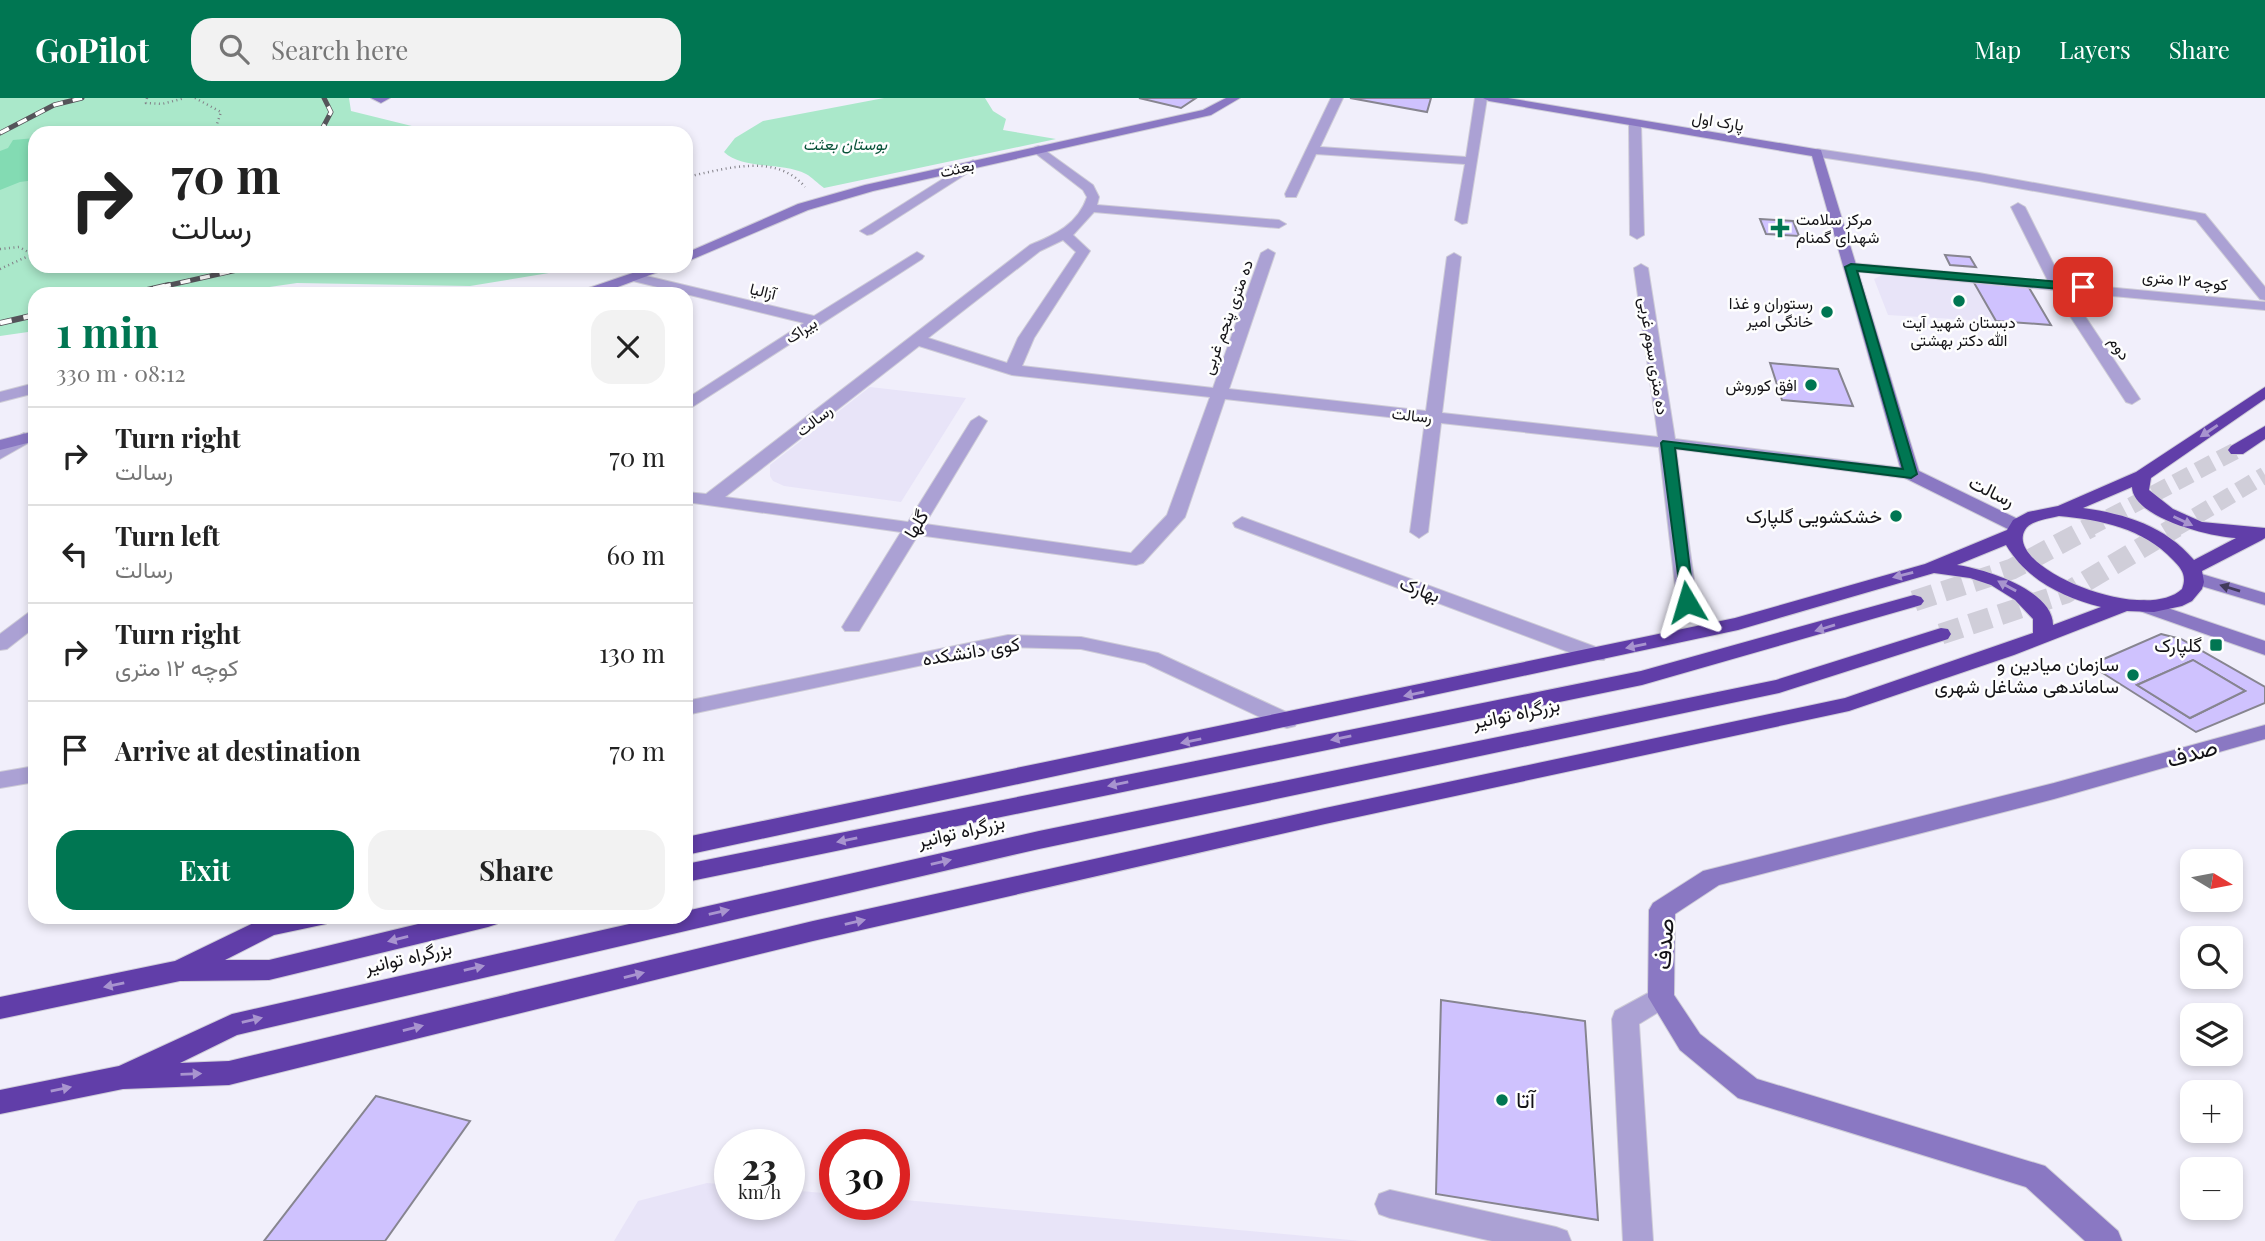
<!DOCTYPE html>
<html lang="en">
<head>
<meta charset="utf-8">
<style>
	body { margin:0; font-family:"Playfair Display",Vazirmatn,serif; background:#f2f2f2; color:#222; height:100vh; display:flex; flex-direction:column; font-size:26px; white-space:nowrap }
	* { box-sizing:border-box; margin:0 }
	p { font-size:23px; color:#767676 }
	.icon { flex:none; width:38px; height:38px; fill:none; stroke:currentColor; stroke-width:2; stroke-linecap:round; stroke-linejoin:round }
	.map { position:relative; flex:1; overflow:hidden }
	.sheet { position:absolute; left:28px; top:189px; width:665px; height:637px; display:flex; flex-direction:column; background:#fff; border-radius:21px; box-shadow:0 4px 10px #0003 }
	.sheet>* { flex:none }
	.hud { position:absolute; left:28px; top:28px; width:665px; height:147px; border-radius:21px; box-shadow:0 4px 10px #0003; background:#fff; color:#222; overflow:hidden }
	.needle { width:46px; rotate:100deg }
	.fabs { position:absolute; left:2180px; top:751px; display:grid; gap:14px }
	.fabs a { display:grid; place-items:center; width:63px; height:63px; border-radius:14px; background:#fff; box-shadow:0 4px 10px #0003; font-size:35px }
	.speed { position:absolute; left:714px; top:1031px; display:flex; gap:14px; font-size:35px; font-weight:700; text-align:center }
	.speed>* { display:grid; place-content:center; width:91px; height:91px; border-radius:50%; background:#fff; box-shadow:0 4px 10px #0003; line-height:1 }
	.speed small { font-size:18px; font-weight:400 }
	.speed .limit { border:10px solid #d22; background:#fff; color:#111 }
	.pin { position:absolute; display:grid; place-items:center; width:60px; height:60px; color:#fff; margin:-30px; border-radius:14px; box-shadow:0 4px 10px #0006 }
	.me { position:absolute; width:77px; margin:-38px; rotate:353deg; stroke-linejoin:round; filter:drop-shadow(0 0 5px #0008) }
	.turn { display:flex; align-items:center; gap:24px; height:147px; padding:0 28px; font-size:32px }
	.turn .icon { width:91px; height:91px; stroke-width:2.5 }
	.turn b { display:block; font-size:49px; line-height:60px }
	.round { display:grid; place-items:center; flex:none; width:74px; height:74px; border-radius:21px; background:#f2f2f2 }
	.summary { display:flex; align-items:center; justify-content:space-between; height:119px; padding:0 28px }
	h1 { font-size:42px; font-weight:700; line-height:52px; color:#007652 }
	.primary-button { display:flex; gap:14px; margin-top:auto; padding:14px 28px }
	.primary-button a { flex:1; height:80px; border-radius:21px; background:#007652; color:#fff; font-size:28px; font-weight:700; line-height:80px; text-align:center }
	.primary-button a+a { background:#f2f2f2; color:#222 }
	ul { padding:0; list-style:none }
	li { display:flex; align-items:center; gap:21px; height:98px; padding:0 28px; border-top:2px solid #e0e0e0 }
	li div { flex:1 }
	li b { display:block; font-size:26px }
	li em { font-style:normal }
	header { display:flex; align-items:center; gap:42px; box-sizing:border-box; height:98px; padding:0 35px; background:#007652; color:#fff }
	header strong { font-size:33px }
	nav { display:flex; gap:38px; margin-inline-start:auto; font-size:24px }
	.search { width:490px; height:63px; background:#f2f2f2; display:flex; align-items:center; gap:18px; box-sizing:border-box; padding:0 24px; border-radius:21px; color:#767676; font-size:26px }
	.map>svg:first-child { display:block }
	.built { fill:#e8e4f8 }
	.green { fill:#aae8ca }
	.water { fill:#83dbb3 }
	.building { fill:#cfc2fe; stroke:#878590; stroke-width:2; fill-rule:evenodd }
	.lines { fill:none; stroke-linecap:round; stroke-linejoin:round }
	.highway-tunnel-far1 { stroke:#d0ced9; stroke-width:17; stroke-dasharray:17 8; stroke-linecap:butt }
	.highway-tunnel { stroke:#d0ced9; stroke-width:21; stroke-dasharray:21 10; stroke-linecap:butt }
	.street-casing { stroke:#ceccd7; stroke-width:2 }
	.secondary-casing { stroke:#ceccd7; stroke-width:2 }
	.highway-casing { stroke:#ceccd7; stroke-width:2 }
	.path { stroke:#828088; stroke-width:2.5; stroke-dasharray:1 3.5; stroke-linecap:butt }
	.street { fill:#aba1d4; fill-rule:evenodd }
	.secondary { fill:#8a78c3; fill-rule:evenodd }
	.highway { fill:#613ea9; fill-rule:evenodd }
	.rail-far1-casing { stroke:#55545a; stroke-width:5 }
	.rail-casing { stroke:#55545a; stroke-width:6 }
	.rail-far1 { stroke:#fefefe; stroke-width:3.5; stroke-dasharray:10; stroke-linecap:butt }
	.rail { stroke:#fefefe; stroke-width:4.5; stroke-dasharray:12; stroke-linecap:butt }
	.oneway { fill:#a894cf }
	.oneway2 { fill:#433b5c }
	.route { fill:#007652; stroke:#004d35; stroke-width:2 }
	.poi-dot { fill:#007652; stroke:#fefefe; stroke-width:2.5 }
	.labels { text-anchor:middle; stroke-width:5; stroke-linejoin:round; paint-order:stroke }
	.far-street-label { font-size:16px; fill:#141317; stroke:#fefefe }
	.far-park-label { font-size:16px; font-style:italic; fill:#085238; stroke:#fefefe }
	.far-poi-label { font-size:16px; fill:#141317; stroke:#fefefe; text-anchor:end }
	.street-label { font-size:19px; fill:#141317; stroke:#fefefe }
	.poi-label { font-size:19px; fill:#141317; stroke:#fefefe; text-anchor:end }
	.near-street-label { font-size:23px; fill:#141317; stroke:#fefefe }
	.near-poi-label { font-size:23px; fill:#141317; stroke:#fefefe; text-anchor:start }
</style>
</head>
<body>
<header>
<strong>GoPilot</strong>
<div class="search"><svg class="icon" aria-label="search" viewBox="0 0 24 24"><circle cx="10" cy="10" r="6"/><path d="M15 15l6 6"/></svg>Search here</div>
<nav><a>Map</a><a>Layers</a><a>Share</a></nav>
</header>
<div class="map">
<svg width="2265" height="1143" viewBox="0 0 2265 1143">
	<rect width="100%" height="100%" fill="#f1effb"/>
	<g class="built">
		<polygon points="1882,177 2028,188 2051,227 1888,217 1874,181"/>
		<polygon points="870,289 966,300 901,404 784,388 773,383 770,378 770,367"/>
		<polygon points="707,1085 730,1087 730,1106 789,1106 789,1092 835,1096 835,1106 894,1106 894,1101 1362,1143 614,1143 638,1103"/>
	</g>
	<g class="green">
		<polygon points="0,0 349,0 351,13 428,32 430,35 35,35 35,168 554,168 555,174 470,188 297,185 220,196 35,196 35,233 0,238"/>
		<path d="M884,0H985L993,13L1006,21L1003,32L1056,41L824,90C818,86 812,79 806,76C782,64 743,72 724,54L735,40L763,23Z"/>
	</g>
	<polygon class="water" points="35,40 35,82 20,84 0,92 0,53 8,50 13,42"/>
	<g class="building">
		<polygon points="1139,0 1196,0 1181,10"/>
		<polygon points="1350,0 1431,0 1427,14"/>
		<polygon points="1760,121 1793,123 1799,138 1766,136"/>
		<polygon points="1945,157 1970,159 1976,169 1950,167"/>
		<polygon points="1973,183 2028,188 2051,227 1996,223"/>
		<polygon points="1770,265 1838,271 1853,308 1782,302"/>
		<path d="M2161,536L2181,541L2265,589V605L2196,634L2090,567ZM2193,562L2245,593L2190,620L2137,587Z"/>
		<polygon points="2193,562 2245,593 2190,620 2137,587"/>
		<polygon points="1441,902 1585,923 1598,1122 1436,1096"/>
		<polygon points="376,998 470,1023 385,1143 264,1143"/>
	</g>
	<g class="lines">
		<g class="highway-tunnel-far1">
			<polyline points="2087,431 2237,352"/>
			<polyline points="2174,431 2265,377"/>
		</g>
		<g class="highway-tunnel">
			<polyline points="1914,503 2012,471 2091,429"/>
			<polyline points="1941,536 2066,495 2176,429"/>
		</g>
		<g class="street-casing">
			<g id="street">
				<polygon points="1331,0 1343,0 1320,49 1466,59 1475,0 1487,0 1467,125 1462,126 1455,122 1465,66 1316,56 1296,99 1286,99 1285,96"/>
				<polygon points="1635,22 1641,26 1644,137 1637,141 1630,137 1629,26"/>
				<path d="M1039,48L1093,87L1099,99L1097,107L1279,122L1286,126L1279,130L1094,114L1073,137L1090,153L1034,240L1022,268L1213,290L1261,155L1268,151L1275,155L1229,291L1426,313L1447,159L1454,155L1461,159L1442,315L1658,339L1634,170L1641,166L1648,170L1675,341L1911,371L1920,376L1911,381L1676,351L1697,504L1694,508H1680L1677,504L1659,349L1441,325L1428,434L1419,440L1410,434L1425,323L1225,301L1185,419L1143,465L1136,467L918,437L859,533H845L842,529L901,434L686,404V394L706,396L1030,147C1055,137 1078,126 1087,99L1083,92L1035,55V49ZM1063,142L1076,154L1018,240L1007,265L928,240L1040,153ZM919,248L1012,277L1210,299L1167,417L1131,455L925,426L987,323L979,318L971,323L908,424L725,399Z"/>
				<polygon points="1817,51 1979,75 2205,116 2265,189 2265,202 2260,201 2196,122 1979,83 1813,58 1811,55"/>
				<polygon points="973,62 979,66 977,69 872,136 867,137 860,133"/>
				<polygon points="2018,105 2025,109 2063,185 2265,204 2265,212 2069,194 2140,301 2132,306 2126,304 2053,192 1851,173 1844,169 1851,165 2048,183 2011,109"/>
				<polygon points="917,154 924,158 922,161 686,313 686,301 804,225 633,183 631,180 638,176 814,218"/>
				<polygon points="35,285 35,295 0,304 0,294"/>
				<polygon points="24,335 33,340 30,344 0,361 0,348"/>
				<polygon points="1242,419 1604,552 1607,557 1604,562 1590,562 1235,429 1233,425"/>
				<polygon points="35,513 35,529 7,551 0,552 0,536 28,515"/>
				<polygon points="1008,537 1081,539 1158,555 1295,618 1298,623 1295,628 1287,630 1279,628 1145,565 1081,551 1008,549 686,617 686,603"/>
				<polygon points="35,668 35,684 0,690 0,674"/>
				<polygon points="1661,888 1670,891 1674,899 1670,907 1639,926 1653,1143 1623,1143 1612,921 1615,913"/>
				<polygon points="1390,1092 1556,1129 1567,1133 1571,1143 1492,1143 1390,1120 1379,1116 1375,1106 1379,1096"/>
			</g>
		</g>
		<g class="secondary-casing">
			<g id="secondary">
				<polygon points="371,0 390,0 381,5"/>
				<polygon points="1226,0 1240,0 1211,17 873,93 808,112 686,164 686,155 798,106 865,87 1203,12"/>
				<polygon points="1483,0 1508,0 1821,52 1919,373 2024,424 2026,428 2024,432 2010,432 1905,380 1902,376 1812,58 1489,3"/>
				<polygon points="653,168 674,168 599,196 578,196 580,193"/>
				<polygon points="35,333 35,343 0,352 0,342"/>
				<polygon points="2195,474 2265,495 2265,507 2188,484 2185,480"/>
				<polygon points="2144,502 2265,543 2265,557 2137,512 2134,508 2137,504"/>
				<polygon points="2265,627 2265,641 2054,701 1719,787 1675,816 1674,897 1700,936 1757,981 2045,1068 2118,1133 2122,1143 2085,1143 2026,1089 1738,1000 1680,952 1648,899 1649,812 1653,805 1703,773 2054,685"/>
			</g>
		</g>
		<g class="highway-casing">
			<g id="highway">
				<path d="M2265,289V301L2151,380L2149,392L2173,411L2202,424L2265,430V440L2262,442L2202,473L2204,484L2202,491L2192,503L2182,508L2154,514L2127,513L2014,557L1849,613L1325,726L813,843L229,987L123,991L0,1016V992L119,968L232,916L660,819H686V813L1039,733L1776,582L1941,530L1948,531L1951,536L1948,541L1779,595L1039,751L237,937L180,965L229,963L813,823L1325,710L1845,600L2033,535V521L2015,502L1991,487L1970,480L1934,475L1738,532L686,757V739L1735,520L1925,466L2007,432L2013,422L2028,414L2058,408L2136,374ZM2132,389C2133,420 2211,439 2236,440L2194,462C2165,428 2126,416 2083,410ZM2059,418C2101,422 2143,430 2173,462C2182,471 2187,478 2182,491C2144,527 2003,469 2025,432C2031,422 2048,421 2059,418ZM2006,447C2027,482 2062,499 2101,509L2053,527C2053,492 1985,471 1957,467Z"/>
				<polygon points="2265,328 2265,341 2243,356 2231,356 2228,352 2231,348"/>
				<polygon points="1914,497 1921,499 1924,503 1921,507 1642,587 686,784 686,766 1641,573"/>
				<polygon points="266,819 330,819 326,826 274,837 225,862 269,862 447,819 501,819 497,826 488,829 269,882 180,883 0,921 0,899 175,863"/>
			</g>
		</g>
		<g class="path">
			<polyline points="147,0 146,5 162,6 185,0"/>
			<polyline points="195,0 221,14 214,35"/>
			<path d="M686,79C725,71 776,54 805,89"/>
			<polyline points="0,151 19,149 30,155"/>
			<polyline points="0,171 35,155"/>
		</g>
		<use href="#street" class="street"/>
		<use href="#secondary" class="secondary"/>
		<use href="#highway" class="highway"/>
		<g class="rail-far1-casing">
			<g id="rail-far1">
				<polyline points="0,35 54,7 82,0"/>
				<polyline points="320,35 331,14 324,0"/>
				<polyline points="161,189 255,168"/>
			</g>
		</g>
		<g class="rail-casing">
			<g id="rail">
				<polyline points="130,196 169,187"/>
				<polyline points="0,225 35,217"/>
			</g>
		</g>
		<use href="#rail-far1" class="rail-far1"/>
		<use href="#rail" class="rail"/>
	</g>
	<defs><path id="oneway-solid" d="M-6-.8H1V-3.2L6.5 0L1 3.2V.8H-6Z" transform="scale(1.75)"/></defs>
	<g class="oneway">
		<use href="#oneway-solid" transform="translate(2209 333) rotate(146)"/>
		<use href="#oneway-solid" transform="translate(2183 423) rotate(25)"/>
		<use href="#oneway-solid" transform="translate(1903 477) rotate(166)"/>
		<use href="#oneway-solid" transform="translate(2007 488) rotate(-151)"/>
		<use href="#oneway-solid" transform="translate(1825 530) rotate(163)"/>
		<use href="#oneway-solid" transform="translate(1636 548) rotate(168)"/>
		<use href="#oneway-solid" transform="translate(1414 596) rotate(168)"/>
		<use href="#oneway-solid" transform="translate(1341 640) rotate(169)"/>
		<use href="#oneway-solid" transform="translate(1191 643) rotate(168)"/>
		<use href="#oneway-solid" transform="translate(1118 686) rotate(168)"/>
		<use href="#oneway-solid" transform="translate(847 742) rotate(168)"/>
		<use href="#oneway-solid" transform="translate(941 764) rotate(-13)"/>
		<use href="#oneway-solid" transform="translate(719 814) rotate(-13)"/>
		<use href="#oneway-solid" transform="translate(855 824) rotate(-13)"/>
		<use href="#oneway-solid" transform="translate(398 841) rotate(166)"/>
		<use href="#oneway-solid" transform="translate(474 870) rotate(-13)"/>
		<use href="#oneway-solid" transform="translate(634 877) rotate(-14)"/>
		<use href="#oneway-solid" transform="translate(114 887) rotate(168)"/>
		<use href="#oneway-solid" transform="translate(252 922) rotate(-13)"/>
		<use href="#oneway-solid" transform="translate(413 930) rotate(-14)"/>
		<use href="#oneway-solid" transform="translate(191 976) rotate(-2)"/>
		<use href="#oneway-solid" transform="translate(61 991) rotate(-11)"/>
	</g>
	<use class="oneway2" href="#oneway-solid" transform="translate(2230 490) rotate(-163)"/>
	<polygon class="route" points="1851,166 2083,186 2088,189 2083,193 1857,173 1917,376 1911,380 1675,350 1694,504 1687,508 1682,507 1661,345 1663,343 1903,371 1845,169"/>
	<g class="poi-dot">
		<path d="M1776.5 119.5h7v7h7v7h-7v7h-7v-7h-7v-7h7z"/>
		<circle cx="1959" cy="203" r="7"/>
		<circle cx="1827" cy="214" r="7"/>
		<circle cx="1811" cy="287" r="7"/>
		<circle cx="1896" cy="418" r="7"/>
		<rect x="2209" y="540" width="14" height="14" rx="3.5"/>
		<circle cx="2133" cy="577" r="7"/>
		<circle cx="1502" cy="1002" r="7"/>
	</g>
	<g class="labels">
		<g class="far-street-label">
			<text transform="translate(1718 23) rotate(9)" y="6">پارک اول</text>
			<text transform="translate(957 70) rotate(-13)" y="6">بعثت</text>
			<text transform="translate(2185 182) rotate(6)" y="6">کوچه ۱۲ متری</text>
			<text transform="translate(763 193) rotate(14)" y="6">آزالیا</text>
			<text transform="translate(1227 219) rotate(-70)" y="6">ده متری پنجم غربی</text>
			<text transform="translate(801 232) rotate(-33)" y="6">بیراک</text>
			<text transform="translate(2120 250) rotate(57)" y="6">دوم</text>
			<text transform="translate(1654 258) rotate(81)" y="6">ده متری سوم غربی</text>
			<text transform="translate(1412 317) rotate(6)" y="6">رسالت</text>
			<text transform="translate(814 322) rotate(-38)" y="6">رسالت</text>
		</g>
		<g class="far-park-label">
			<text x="845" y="52">بوستان بعثت</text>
		</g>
		<g class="far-poi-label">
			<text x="1796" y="127" text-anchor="start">مرکز سلامت<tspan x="1796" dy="18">شهدای گمنام</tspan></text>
			<text x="1813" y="211">رستوران و غذا<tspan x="1813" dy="18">خانگی امیر</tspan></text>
			<text x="1959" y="230" text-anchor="middle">دبستان شهید آیت<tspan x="1959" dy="18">الله دکتر بهشتی</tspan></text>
			<text x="1797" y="293">افق کوروش</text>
		</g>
		<g class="street-label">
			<text transform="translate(1992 393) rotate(26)" y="7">رسالت</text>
			<text transform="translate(916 426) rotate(-59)" y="7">گلها</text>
			<text transform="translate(1420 491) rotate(20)" y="7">بهارک</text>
			<text transform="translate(971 553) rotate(-9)" y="7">کوی دانشکده</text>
			<text transform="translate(1516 615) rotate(-12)" y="7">بزرگراه توانیر</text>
			<text transform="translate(961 733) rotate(-13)" y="7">بزرگراه توانیر</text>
			<text transform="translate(408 859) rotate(-13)" y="7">بزرگراه توانیر</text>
		</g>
		<g class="poi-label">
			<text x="1882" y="425">خشکشویی گلپارک</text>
			<text x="2202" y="554">گلپارک</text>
			<text x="2119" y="573">سازمان میادین و<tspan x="2119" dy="22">ساماندهی مشاغل شهری</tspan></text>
		</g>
		<g class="near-street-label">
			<text transform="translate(2192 655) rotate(-16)" y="8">صدف</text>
			<text transform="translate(1664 846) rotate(-86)" y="8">صدف</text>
		</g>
		<g class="near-poi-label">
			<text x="1516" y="1010">آتا</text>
		</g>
	</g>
</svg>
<div class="fabs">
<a><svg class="needle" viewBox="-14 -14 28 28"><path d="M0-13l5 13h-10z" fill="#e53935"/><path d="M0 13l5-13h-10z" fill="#767676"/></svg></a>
<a><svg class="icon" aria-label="search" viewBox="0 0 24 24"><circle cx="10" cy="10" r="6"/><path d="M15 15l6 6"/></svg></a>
<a><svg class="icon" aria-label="layers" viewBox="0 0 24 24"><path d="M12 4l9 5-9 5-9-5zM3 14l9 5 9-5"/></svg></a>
<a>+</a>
<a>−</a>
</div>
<div class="speed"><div>23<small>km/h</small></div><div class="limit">30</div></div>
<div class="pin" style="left:2083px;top:189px;background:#d93025"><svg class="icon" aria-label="arrive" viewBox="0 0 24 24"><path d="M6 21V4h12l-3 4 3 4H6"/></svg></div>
<svg class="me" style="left:1687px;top:504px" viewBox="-20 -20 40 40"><path d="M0-17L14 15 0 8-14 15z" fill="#007652" stroke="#fff" stroke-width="4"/></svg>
<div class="hud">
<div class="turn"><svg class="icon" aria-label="right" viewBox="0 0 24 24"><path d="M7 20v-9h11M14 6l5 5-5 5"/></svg><div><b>70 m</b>رسالت</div></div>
</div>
<section class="sheet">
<div class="summary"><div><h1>1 min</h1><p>330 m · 08:12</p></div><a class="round"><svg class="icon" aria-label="close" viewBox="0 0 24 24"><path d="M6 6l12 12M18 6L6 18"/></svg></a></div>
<ul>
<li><svg class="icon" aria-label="right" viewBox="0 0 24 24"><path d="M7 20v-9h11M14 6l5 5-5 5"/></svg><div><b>Turn right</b><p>رسالت</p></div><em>70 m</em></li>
<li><svg class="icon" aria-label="left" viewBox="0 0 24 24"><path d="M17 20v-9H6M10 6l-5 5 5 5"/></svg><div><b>Turn left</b><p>رسالت</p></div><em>60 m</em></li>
<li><svg class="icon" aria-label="right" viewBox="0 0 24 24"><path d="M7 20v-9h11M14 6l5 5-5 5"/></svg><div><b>Turn right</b><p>کوچه ۱۲ متری</p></div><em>130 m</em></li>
<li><svg class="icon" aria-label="arrive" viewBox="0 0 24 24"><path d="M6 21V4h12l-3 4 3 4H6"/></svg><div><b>Arrive at destination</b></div><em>70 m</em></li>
</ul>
<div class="primary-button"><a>Exit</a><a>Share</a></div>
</section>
</div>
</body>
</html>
